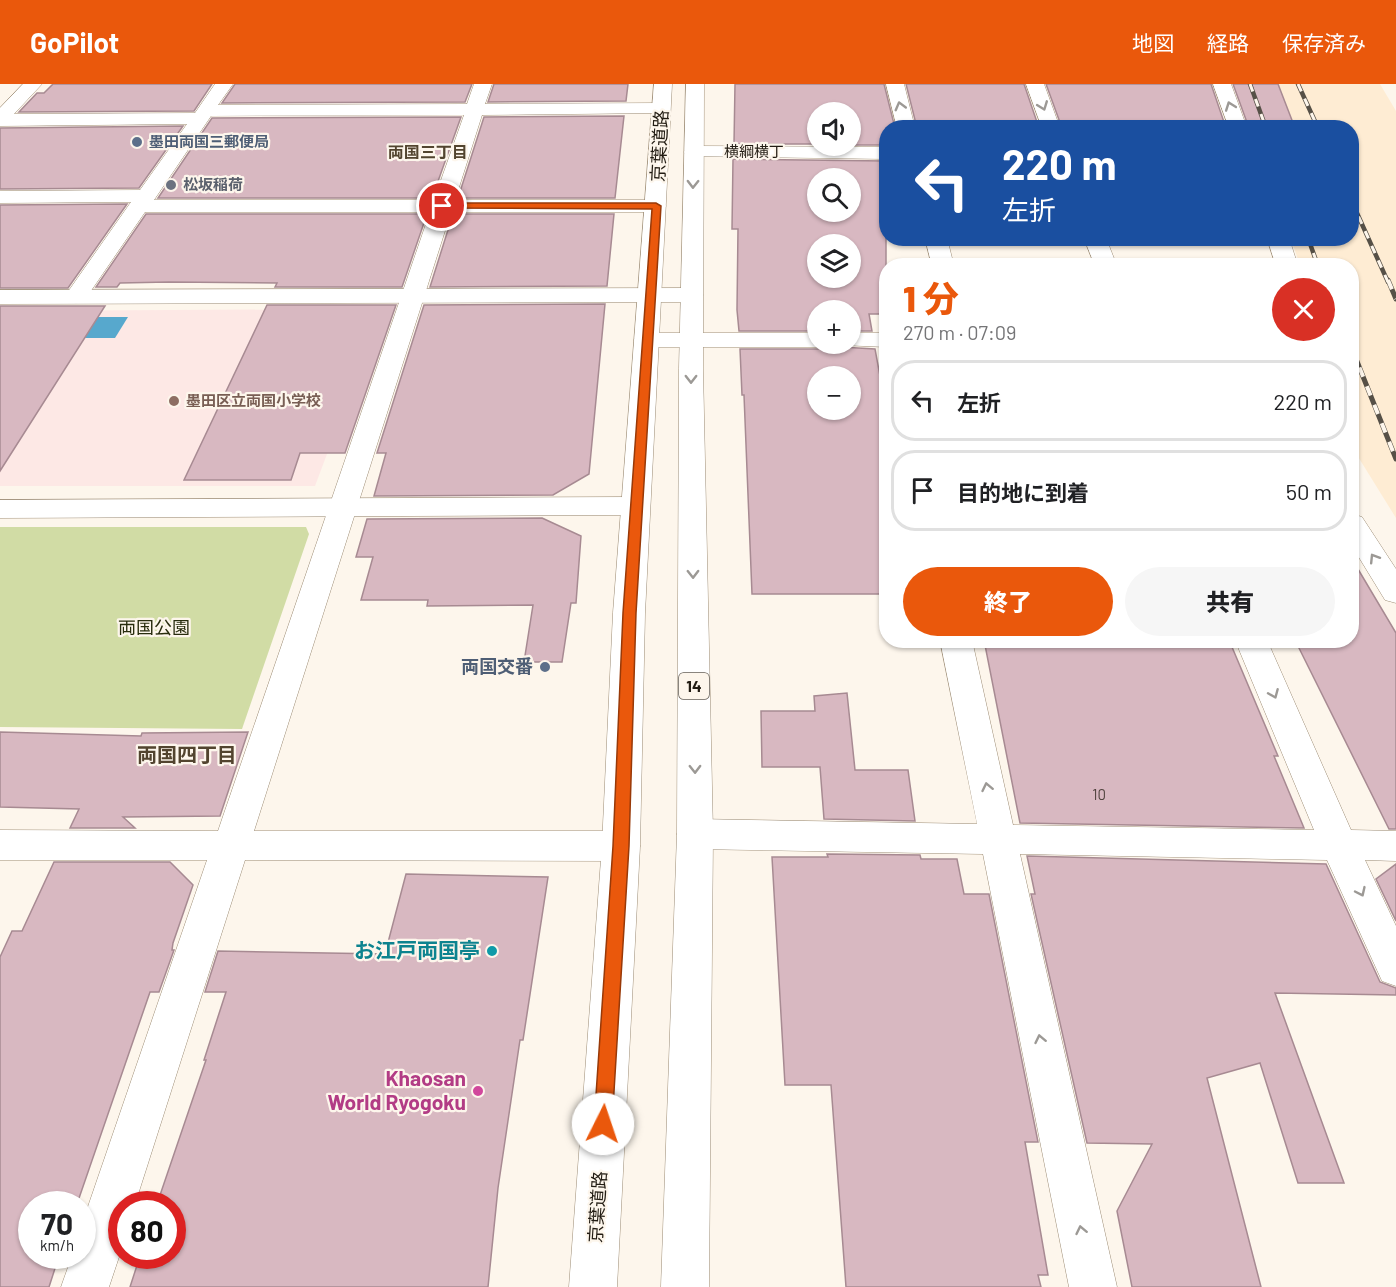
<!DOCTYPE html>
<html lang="ja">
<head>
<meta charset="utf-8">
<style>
	body { margin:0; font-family:Barlow,"Noto Sans JP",sans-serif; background:#f6f6f6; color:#202124; height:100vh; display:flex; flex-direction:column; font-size:22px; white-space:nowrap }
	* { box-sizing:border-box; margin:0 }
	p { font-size:20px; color:#757577 }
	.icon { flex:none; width:33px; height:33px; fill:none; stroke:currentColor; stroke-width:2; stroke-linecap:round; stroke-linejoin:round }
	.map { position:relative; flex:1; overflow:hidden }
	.panel { position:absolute; left:879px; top:174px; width:480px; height:390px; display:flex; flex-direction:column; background:#fff; border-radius:24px; box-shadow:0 2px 4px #0004 }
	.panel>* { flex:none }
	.hud { position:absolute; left:879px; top:36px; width:480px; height:126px; border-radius:24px; box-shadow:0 2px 4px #0004; background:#1a4fa0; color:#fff; overflow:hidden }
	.tools { position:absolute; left:807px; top:18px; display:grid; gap:12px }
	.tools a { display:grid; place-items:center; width:54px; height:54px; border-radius:50%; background:#fff; box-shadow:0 2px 4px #0004; font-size:30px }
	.speed { position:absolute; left:18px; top:1107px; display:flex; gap:12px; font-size:30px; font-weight:700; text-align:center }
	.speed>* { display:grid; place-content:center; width:78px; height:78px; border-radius:50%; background:#fff; box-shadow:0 2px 4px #0004; line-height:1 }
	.speed small { font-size:15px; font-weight:400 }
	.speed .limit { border:9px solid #d22; background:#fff; color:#111 }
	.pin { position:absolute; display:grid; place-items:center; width:51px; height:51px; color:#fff; margin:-26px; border:3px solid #fff; border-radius:50%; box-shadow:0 2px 6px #0007 }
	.me { position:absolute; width:66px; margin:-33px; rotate:4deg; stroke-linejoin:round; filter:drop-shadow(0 0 4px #0008) }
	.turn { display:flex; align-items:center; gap:21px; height:126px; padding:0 24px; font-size:27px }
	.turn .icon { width:78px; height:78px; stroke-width:2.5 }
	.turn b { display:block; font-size:42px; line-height:51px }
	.round { display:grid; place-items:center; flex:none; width:63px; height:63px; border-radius:32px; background:#f6f6f6 }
	.headline { display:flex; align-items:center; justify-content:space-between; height:102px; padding:0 24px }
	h1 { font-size:36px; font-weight:800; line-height:45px; color:#ea580c }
	.button { display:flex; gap:12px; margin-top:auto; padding:12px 24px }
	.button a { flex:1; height:69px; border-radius:36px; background:#ea580c; color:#fff; font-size:24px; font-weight:800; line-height:69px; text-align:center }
	.button a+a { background:#f6f6f6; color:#202124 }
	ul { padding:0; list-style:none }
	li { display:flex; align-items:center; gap:18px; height:81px; margin:0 12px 9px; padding:0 12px; border:3px solid #e0e0e0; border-radius:24px }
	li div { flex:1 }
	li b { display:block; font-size:22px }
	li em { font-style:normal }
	header { display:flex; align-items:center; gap:36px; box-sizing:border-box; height:84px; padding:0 30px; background:#ea580c; color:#fff }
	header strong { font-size:28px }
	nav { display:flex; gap:33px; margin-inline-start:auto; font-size:21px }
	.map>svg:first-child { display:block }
	.built { fill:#feecd3 }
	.education { fill:#fde8e5 }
	.green { fill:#d1dca5 }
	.water { fill:#57a8cd }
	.building { fill:#d8b8c1; stroke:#a78a92; stroke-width:1.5; fill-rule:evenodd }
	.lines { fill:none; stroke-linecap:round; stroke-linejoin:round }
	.street-casing { stroke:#9d8d76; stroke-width:1 }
	.secondary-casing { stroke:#9d8d76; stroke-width:1 }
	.highway-casing { stroke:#9d8d76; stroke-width:1 }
	.street { fill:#fff; fill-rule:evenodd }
	.secondary { fill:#fff; fill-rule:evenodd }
	.highway { fill:#fff; fill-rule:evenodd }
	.rail-far1-casing { stroke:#565047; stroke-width:4.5 }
	.rail-casing { stroke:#565047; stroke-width:5 }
	.rail-far1 { stroke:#fdf6ec; stroke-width:3; stroke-dasharray:8; stroke-linecap:butt }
	.rail { stroke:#fdf6ec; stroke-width:4; stroke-dasharray:10; stroke-linecap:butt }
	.oneway { stroke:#9c9995 }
	.route { fill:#ea580c; stroke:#983908; stroke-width:1.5 }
	.service-dot { fill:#5c6f8a; stroke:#fdf6ec; stroke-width:2 }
	.worship-dot { fill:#6b7280; stroke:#fdf6ec; stroke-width:2 }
	.education-dot { fill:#8d6e63; stroke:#fdf6ec; stroke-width:2 }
	.culture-dot { fill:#0f9aa8; stroke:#fdf6ec; stroke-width:2 }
	.hotel-dot { fill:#d1479c; stroke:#fdf6ec; stroke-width:2 }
	.labels { text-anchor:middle; stroke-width:4.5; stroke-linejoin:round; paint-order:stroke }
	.far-service-label { font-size:15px; font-weight:bold; fill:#4e5e75; stroke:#fdf6ec; text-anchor:start }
	.far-street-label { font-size:15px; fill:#221c13; stroke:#fdf6ec }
	.far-worship-label { font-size:15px; font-weight:bold; fill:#5b616d; stroke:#fdf6ec; text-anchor:start }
	.far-education-label { font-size:15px; font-weight:bold; fill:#785e54; stroke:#fdf6ec; text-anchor:start }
	.number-label { font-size:15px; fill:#50433e }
	.far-neighbourhood-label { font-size:16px; font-weight:bold; fill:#52442f; stroke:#fdf6ec }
	.shield { fill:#fdf6ec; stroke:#645d54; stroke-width:1.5 }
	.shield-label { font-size:16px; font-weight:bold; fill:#221c13 }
	.street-label { font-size:18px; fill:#221c13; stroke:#fdf6ec }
	.park-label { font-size:18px; fill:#282c0d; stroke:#fdf6ec }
	.service-label { font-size:18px; font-weight:bold; fill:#4e5e75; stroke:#fdf6ec; text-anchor:end }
	.neighbourhood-label { font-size:20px; font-weight:bold; fill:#52442f; stroke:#fdf6ec }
	.near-culture-label { font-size:21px; font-weight:bold; fill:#0d838f; stroke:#fdf6ec; text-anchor:end }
	.near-hotel-label { font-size:21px; font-weight:bold; fill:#b23c85; stroke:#fdf6ec; text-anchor:end }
</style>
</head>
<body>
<header>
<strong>GoPilot</strong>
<nav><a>地図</a><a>経路</a><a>保存済み</a></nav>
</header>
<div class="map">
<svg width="1396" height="1203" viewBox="0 0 1396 1203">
	<rect width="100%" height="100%" fill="#fdf6ec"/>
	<polygon class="built" points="1234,0 1380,0 1396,27 1396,434 1352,363 1352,182 1300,181 1291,155 1352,154 1352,44 1250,43"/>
	<polygon class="education" points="371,225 379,231 315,402 0,402 0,227"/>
	<polygon class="green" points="0,443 306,443 309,450 242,645 0,643"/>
	<polygon class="water" points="7,233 128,233 115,254 0,254 0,242"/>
	<g class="building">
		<polygon points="53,0 212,0 194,27 19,28 37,9 44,9"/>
		<polygon points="235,0 472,0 465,18 222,19"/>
		<polygon points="494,0 628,0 626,17 488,18"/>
		<polygon points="735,0 884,0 895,44 886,44 886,61 850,61 850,28 818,28 818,60 734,60"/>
		<polygon points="906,0 1024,0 1039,44 917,44"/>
		<polygon points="1046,0 1211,0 1226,44 1062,44"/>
		<polygon points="1233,0 1278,0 1295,44 1249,44"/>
		<polygon points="624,32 615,114 458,114 484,33"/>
		<polygon points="461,33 432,114 158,114 212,34"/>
		<polygon points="183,42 139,104 0,105 0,44"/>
		<path d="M733,75L886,77V230H869L872,247H850V226H818V247H739L737,226L738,145H732ZM818,94H850V128H818ZM818,160H850V194H818Z"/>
		<polygon points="127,120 68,204 0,204 0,121"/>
		<polygon points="146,130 427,130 402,203 275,203 277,199 169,198 120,199 117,203 96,203"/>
		<polygon points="453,130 614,130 607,202 430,203"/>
		<polygon points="605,220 589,390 553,411 374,412 386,369 377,369 424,221"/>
		<polygon points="267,221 396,221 345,369 300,369 291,396 184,396"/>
		<polygon points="0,222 105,222 0,387"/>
		<path d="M830,260H838L841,263L875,265L886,324V510H752L744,311H742L740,265H818ZM818,292H850V326H818Z"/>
		<polygon points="542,434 581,452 576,519 571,519 562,578 524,578 533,521 427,522 428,516 361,516 373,473 356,473 367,435"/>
		<polygon points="1352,475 1396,549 1396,745 1389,745 1295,556 1352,556"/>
		<polygon points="984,556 1229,556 1278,672 1274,672 1304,744 1020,739"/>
		<polygon points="847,609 855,686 908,686 915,737 824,735 820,683 762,683 761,627 815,627 814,612"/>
		<polygon points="0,648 141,652 142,649 248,648 220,732 123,733 135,744 70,744 79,725 0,723"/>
		<polygon points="827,770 920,771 921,775 957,775 964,810 989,810 1038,1058 1025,1058 1048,1191 1038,1191 1041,1203 846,1203 831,1001 785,1001 772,773 828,773"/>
		<polygon points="1027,772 1326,780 1380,898 1396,904 1396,911 1275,909 1344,1099 1298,1099 1260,979 1207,994 1261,1203 1132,1203 1117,1127 1152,1060 1087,1059 1031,810 1035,810"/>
		<polygon points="54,778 170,778 193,801 173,859 172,866 174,866 159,908 150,908 77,1120 32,1120 32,1172 59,1172 49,1203 0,1203 0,873 12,847 22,847"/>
		<polygon points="1396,780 1396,837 1376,795"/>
		<polygon points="406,790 548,793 523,956 520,956 498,1104 488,1203 130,1203 140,1172 172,1172 172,1120 157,1120 206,976 204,976 226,908 205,908 218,867 385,870"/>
	</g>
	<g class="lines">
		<g class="street-casing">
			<g id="street">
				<path d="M23,0H42L14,30L195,29L215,0H233L218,21L467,20L474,0H492L485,20L661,19L667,20L670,24L667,28L661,29L482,31L455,116H656L663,118L666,122L663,126L656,128H451L254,747H621L634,752L640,762L634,772L621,777L245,776L135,1120H122V1164L109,1203H61L72,1172H82V1140L207,776H0V746L218,747L430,128H145L84,217L76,219L68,217L65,212L131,118L0,119V107L140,106L187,40L0,42V24ZM464,31L434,116H154L211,32Z"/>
				<polygon points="886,0 904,0 915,44 897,44"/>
				<polygon points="1026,0 1044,0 1060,44 1042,44"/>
				<polygon points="694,62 886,63 886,75 687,72 684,68 687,64"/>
				<polygon points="925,154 947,154 954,182 932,182"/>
				<polygon points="1084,154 1106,154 1117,182 1095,182"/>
				<polygon points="1352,430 1362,433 1396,485 1396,519 1385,516 1352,462"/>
				<polygon points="940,556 972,556 1013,741 1314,746 1235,556 1267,556 1351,746 1396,747 1396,777 1365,776 1396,842 1396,902 1382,897 1327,776 1020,770 1117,1203 1069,1203 983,770 695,765 682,760 677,750 682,740 695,735 977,740"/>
			</g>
		</g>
		<g class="secondary-casing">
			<g id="secondary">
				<polygon points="1213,0 1231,0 1247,44 1229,44"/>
				<polygon points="1267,154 1289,154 1298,182 1276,182"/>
				<polygon points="692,204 700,206 703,211 700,216 692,218 0,220 0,206"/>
				<polygon points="646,249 818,249 818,260 828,260 818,263 646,263 637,261 634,256 637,251"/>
				<polygon points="850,249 886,249 886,263 841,261 840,260 850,260"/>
				<polygon points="636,413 646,416 650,422 646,428 636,431 0,434 0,416"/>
			</g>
		</g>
		<g class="highway-casing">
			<g id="highway">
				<polygon points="654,0 672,0 645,529 640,762 617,1203 569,1203 602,762 613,529"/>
				<polygon points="686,0 704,0 703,285 713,750 709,1203 661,1203 677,750 679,285"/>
			</g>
		</g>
		<use href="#street" class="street"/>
		<use href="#secondary" class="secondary"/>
		<use href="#highway" class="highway"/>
		<g class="rail-far1-casing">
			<g id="rail-far1">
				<polyline points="1250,0 1266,44"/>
				<polyline points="1298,0 1318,44"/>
				<polyline points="1352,118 1388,198"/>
				<polyline points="1308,154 1318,182"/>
			</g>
		</g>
		<g class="rail-casing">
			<g id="rail">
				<polyline points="1388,196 1396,215"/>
				<polyline points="1352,265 1396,375"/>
			</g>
		</g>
		<use href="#rail-far1" class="rail-far1"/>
		<use href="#rail" class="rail"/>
	</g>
	<defs><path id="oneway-chevron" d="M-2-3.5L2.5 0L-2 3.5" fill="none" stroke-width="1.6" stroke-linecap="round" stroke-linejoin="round" transform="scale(1.5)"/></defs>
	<g class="oneway">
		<use href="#oneway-chevron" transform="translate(900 22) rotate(-105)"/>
		<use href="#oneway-chevron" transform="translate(1043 22) rotate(69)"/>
		<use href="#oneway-chevron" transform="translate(1230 22) rotate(-110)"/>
		<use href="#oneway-chevron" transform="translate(693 100) rotate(91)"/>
		<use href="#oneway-chevron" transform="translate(691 295) rotate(90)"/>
		<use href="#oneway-chevron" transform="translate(1374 474) rotate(-122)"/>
		<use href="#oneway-chevron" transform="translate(693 490) rotate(89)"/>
		<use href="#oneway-chevron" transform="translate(1274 610) rotate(67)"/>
		<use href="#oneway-chevron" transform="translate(695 685) rotate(89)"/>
		<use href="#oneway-chevron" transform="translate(987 703) rotate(-102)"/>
		<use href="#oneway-chevron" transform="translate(1361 808) rotate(65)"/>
		<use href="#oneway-chevron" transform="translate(1040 955) rotate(-102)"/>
		<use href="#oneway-chevron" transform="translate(1081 1146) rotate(-102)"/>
	</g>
	<polygon class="route" points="442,119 656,119 661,122 636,529 629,762 612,1040 610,1047 603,1049 597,1047 594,1040 613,762 623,529 652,125 439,124 439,120"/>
	<g class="service-dot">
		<circle cx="137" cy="58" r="6"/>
		<circle cx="545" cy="583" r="6"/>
	</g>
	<circle class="worship-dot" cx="171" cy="101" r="6"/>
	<circle class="education-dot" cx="174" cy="317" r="6"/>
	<circle class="culture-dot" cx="492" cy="867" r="6"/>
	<circle class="hotel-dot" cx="478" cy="1007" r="6"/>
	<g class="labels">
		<g class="far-service-label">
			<text x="149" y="63">墨田両国三郵便局</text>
		</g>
		<g class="far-street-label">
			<text x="754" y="73">横綱横丁</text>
		</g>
		<g class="far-worship-label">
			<text x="183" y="106">松坂稲荷</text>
		</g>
		<g class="far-education-label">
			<text x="186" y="322">墨田区立両国小学校</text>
		</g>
		<g class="number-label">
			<text x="1099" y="716">10</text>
		</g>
		<g class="far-neighbourhood-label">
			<text x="428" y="74">両国三丁目</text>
		</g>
		<rect class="shield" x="679" y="589" width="30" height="26" rx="4.5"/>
		<g class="shield-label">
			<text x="694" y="608">14</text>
		</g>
		<g class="street-label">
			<text transform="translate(660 62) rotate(-87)" y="6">京葉道路</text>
			<text transform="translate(598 1123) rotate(-86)" y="6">京葉道路</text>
		</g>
		<g class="park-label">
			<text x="154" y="550">両国公園</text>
		</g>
		<g class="service-label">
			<text x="533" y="589">両国交番</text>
		</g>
		<g class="neighbourhood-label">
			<text x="187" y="678">両国四丁目</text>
		</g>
		<g class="near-culture-label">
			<text x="480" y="874">お江戸両国亭</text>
		</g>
		<g class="near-hotel-label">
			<text x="466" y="1002">Khaosan<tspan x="466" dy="24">World Ryogoku</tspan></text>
		</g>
	</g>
</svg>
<div class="tools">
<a><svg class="icon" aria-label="sound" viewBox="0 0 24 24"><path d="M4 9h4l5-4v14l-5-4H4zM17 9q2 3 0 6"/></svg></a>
<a><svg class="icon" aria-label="search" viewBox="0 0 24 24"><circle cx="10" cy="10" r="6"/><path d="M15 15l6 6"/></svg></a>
<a><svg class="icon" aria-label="layers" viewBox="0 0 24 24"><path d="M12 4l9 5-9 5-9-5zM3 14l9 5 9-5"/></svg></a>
<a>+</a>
<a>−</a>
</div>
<div class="speed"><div>70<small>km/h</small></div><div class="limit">80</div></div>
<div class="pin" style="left:442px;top:122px;background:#d93025"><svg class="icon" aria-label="arrive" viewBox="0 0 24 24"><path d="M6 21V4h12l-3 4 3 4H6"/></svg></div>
<svg class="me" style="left:603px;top:1040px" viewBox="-20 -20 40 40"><circle r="19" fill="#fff"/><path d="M0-13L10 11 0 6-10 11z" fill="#ea580c"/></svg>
<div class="hud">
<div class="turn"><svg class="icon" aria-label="left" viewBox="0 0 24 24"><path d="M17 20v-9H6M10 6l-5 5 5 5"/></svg><div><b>220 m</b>左折</div></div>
</div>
<section class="panel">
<div class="headline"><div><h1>1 分</h1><p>270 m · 07:09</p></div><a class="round" style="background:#d93025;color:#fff"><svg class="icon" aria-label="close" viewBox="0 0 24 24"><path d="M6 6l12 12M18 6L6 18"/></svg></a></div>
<ul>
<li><svg class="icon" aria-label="left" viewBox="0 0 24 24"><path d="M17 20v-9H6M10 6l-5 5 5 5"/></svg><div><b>左折</b></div><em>220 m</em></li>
<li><svg class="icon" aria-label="arrive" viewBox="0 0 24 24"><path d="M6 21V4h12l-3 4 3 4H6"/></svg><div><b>目的地に到着</b></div><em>50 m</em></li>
</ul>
<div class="button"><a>終了</a><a>共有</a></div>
</section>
</div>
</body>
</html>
